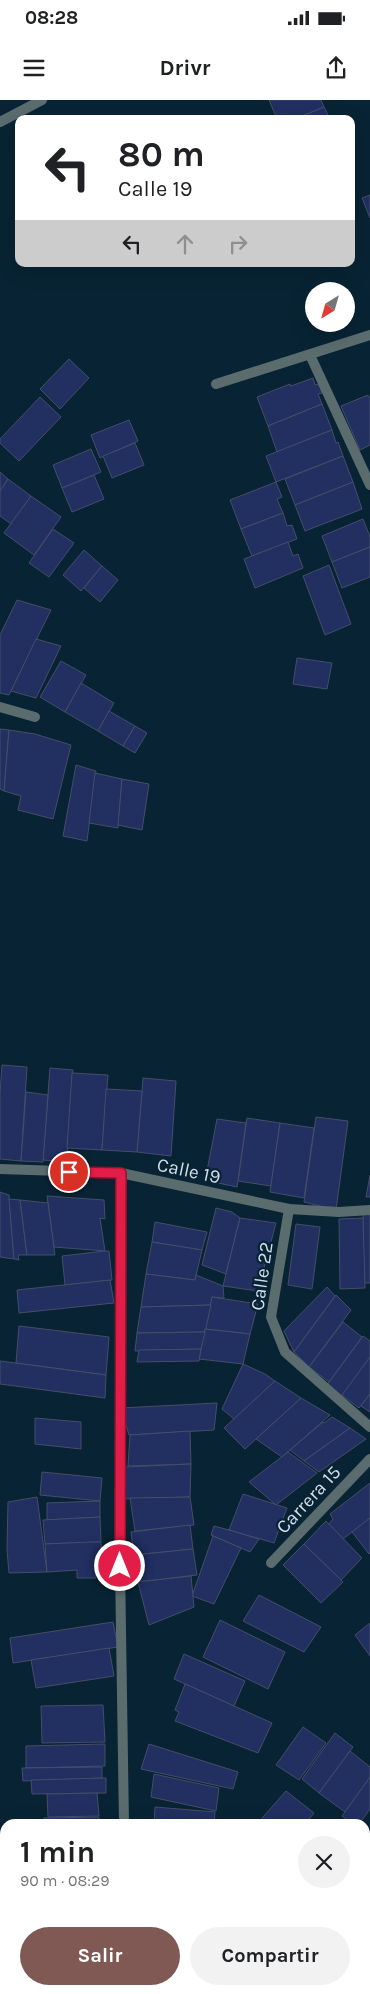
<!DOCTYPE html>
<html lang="es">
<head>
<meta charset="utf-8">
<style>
	body { margin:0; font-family:Karla,sans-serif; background:#f2f2f2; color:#202124; height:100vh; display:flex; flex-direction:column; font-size:19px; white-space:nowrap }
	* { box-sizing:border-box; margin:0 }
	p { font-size:16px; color:#757577 }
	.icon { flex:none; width:28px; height:28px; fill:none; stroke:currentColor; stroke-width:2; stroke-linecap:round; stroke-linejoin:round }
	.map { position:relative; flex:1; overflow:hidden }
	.drawer { position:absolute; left:0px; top:1719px; width:370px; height:176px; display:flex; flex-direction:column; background:#fff; border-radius:15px 15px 0 0; box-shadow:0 5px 20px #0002 }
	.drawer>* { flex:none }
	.banner { position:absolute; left:15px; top:15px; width:340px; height:152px; border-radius:10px; box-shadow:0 5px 20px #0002; background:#fff; color:#202124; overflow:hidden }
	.needle { width:32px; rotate:217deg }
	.fabs { position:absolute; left:305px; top:182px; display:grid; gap:10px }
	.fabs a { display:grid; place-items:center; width:50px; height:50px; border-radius:50%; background:#fff; box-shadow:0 5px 20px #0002; font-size:25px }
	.pin { position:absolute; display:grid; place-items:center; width:42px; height:42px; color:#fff; margin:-21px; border:2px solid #fff; border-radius:50%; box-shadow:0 1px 5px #0007 }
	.me { position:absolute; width:55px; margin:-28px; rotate:0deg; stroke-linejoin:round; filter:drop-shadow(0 0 4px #0008) }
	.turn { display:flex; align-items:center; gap:18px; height:105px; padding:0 20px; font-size:22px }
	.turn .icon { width:65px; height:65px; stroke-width:2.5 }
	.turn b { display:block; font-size:35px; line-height:42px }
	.lanes { display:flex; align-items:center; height:48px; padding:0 20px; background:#0003; justify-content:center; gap:25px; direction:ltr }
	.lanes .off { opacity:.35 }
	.round { display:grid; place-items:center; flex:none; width:52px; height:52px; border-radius:26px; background:#f2f2f2 }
	.overview { display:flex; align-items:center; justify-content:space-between; height:85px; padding:0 20px }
	h1 { font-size:30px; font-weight:700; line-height:38px }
	.cta { display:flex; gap:10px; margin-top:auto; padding:10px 20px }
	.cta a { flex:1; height:58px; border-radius:30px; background:#805954; color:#fff; font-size:20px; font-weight:700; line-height:58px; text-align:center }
	.cta a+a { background:#f2f2f2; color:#202124 }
	.status { display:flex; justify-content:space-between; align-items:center; height:35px; padding:0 25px; background:#fff; direction:ltr }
	.status svg { height:14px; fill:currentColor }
	header { display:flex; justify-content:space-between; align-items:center; height:65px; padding:0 20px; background:#fff; font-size:22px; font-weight:700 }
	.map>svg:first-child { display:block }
	.building { fill:#212f61; stroke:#454e68 }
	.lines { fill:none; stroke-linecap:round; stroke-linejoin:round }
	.street { stroke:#5b6c6e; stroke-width:10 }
	.route-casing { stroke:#92132f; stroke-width:12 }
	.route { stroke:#e11d48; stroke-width:9 }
	.labels { text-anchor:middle; stroke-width:4.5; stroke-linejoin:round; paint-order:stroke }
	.street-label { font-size:19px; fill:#d0dfea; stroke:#082333 }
</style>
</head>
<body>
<div class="status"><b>08:28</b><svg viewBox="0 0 49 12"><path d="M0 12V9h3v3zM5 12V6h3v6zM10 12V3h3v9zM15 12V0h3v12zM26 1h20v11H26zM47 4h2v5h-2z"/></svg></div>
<header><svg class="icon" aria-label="menu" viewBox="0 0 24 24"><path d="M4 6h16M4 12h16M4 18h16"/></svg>Drivr<svg class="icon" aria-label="share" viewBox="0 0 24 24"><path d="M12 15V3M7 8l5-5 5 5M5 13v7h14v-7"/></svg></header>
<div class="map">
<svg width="370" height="1894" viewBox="0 0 370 1894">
	<rect width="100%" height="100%" fill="#082333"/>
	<g class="building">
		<polygon points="269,0 321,0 324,7 295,19 277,19"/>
		<polygon points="324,7 330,19 295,19"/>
		<polygon points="370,95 370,118 362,98"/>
		<polygon points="69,259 89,278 60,309 40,289"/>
		<polygon points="313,278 315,285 319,284 322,293 318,294 322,304 268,326 257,297 290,284 291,286"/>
		<polygon points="368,295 370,298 370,345 360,350 341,306"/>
		<polygon points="40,297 61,317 19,361 0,343 0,339"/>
		<polygon points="322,304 332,330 277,352 268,326"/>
		<polygon points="129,320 138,341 100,358 91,335"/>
		<polygon points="332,330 336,343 338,342 343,356 276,382 266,356"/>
		<polygon points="135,343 144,365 112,378 103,356"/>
		<polygon points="91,349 101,372 62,388 53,365"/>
		<polygon points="343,356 353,382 295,405 285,379"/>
		<polygon points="0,372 8,379 0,391"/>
		<polygon points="94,375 104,399 72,412 62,388"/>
		<polygon points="8,379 31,396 11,424 0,416 0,391"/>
		<polygon points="276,382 282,397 277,399 283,413 241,429 230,400"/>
		<polygon points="353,382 362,409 305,431 295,405"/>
		<polygon points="31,396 61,417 34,455 4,433"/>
		<polygon points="283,413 287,426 292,425 297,439 252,456 241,429"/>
		<polygon points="363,419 370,437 370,447 332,462 322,436"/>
		<polygon points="53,429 74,443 49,477 29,463"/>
		<polygon points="288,442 293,456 298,454 303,468 255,488 244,459"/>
		<polygon points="370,447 370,477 342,488 332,462"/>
		<polygon points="84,450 102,466 81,491 63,475"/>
		<polygon points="329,465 351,524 325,535 303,476"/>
		<polygon points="102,466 118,480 100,502 84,488"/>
		<polygon points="17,500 51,510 9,595 0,593 0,535"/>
		<polygon points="36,539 61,546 36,598 11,591"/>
		<polygon points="297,558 332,563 327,589 293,584"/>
		<polygon points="61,561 86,575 65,612 40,597"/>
		<polygon points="81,583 114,603 98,631 65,612"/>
		<polygon points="109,611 135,626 123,646 98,631"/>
		<polygon points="135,626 147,633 135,653 123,646"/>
		<polygon points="0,629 9,630 4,691 0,689"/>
		<polygon points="9,630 35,634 71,645 53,719 18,710 21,696 4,691"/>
		<polygon points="76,665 96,671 87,741 63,736"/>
		<polygon points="95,673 122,679 118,728 89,723"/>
		<polygon points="122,679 149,684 142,730 118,725"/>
		<polygon points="2,965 27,967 21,1061 0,1059 0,993"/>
		<polygon points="50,968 73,970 67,1062 43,1060"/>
		<polygon points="72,973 108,975 102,1050 67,1048"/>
		<polygon points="143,978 176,981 171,1056 137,1052"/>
		<polygon points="106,989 142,991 137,1052 102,1050"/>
		<polygon points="26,992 48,995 43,1062 21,1061"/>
		<polygon points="316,1017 348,1021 336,1110 304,1102"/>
		<polygon points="247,1018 280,1023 271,1086 238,1081"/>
		<polygon points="217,1019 246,1023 237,1087 218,1083 219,1078 206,1076"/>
		<polygon points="280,1023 314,1028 304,1098 270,1092"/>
		<polygon points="370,1075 370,1097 366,1097"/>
		<polygon points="0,1092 9,1095 14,1159 0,1157"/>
		<polygon points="47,1096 104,1100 105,1119 100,1118 105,1151 54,1147"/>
		<polygon points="9,1099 20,1100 27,1155 18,1155 19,1160 14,1159"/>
		<polygon points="20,1100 48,1103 55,1155 27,1155"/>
		<polygon points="216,1108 232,1112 240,1118 226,1174 202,1165"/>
		<polygon points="363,1113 370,1113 370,1183 364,1183"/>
		<polygon points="240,1118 276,1123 258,1191 223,1186"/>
		<polygon points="363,1118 365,1188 340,1189 339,1119"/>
		<polygon points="155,1122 207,1132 202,1150 152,1142"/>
		<polygon points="296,1124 320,1127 312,1189 288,1185"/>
		<polygon points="152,1142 202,1150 195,1180 146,1174"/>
		<polygon points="105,1151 109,1151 112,1180 65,1185 62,1156"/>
		<polygon points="146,1174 195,1180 196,1175 223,1186 224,1198 212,1197 211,1205 141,1207"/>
		<polygon points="110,1180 114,1203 19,1213 17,1190"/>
		<polygon points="327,1187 335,1196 294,1252 284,1231"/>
		<polygon points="336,1195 351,1210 309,1267 294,1252"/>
		<polygon points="212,1197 258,1204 250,1234 205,1229"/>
		<polygon points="211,1205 205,1232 137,1233 141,1207"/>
		<polygon points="343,1222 362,1237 329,1282 309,1267"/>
		<polygon points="19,1226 109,1237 106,1275 16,1263"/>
		<polygon points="205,1229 250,1234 243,1264 199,1259"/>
		<polygon points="205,1232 201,1249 135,1251 137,1233"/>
		<polygon points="363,1236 370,1241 370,1257 342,1296 327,1285"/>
		<polygon points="201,1249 199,1261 137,1262 139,1250"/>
		<polygon points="370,1257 370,1294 359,1308 342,1295"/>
		<polygon points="0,1261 106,1275 105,1298 0,1284"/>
		<polygon points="243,1264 265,1274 275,1281 234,1319 222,1309"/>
		<polygon points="275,1281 301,1298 245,1349 224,1328"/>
		<polygon points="370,1294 370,1312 361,1306"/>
		<polygon points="301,1298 330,1315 282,1357 256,1339"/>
		<polygon points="217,1303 214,1330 129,1335 121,1308"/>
		<polygon points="332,1317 350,1328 304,1361 290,1350 323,1322 324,1323"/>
		<polygon points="35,1318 81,1322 81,1349 35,1344"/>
		<polygon points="350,1328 366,1339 319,1372 304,1361"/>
		<polygon points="190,1331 191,1364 128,1366 130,1335"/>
		<polygon points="288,1352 317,1373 276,1405 249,1382"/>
		<polygon points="191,1364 190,1397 122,1399 124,1367"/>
		<polygon points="42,1372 102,1378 100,1401 40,1395"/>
		<polygon points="370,1383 370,1418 343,1439 328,1425 333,1419 330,1414"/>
		<polygon points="243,1394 287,1408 274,1443 229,1430"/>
		<polygon points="37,1397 47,1472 9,1473 7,1450 8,1402"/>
		<polygon points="190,1397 194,1425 135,1431 130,1398"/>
		<polygon points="100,1401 100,1417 47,1420 47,1403"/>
		<polygon points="100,1417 101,1442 45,1444 43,1420"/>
		<polygon points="370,1418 370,1453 369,1454 352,1432"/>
		<polygon points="326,1421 362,1458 341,1480 304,1444"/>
		<polygon points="190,1425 193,1449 134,1455 131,1432"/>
		<polygon points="214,1426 229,1430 259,1439 250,1452 211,1435"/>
		<polygon points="213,1436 241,1448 214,1504 192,1496"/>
		<polygon points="91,1442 101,1442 102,1470 96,1470 96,1478 77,1478 77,1470 47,1472 45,1444"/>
		<polygon points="304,1444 343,1482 321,1503 283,1465"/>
		<polygon points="193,1449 197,1475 138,1482 134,1455"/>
		<polygon points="191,1476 194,1507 149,1525 138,1482"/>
		<polygon points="259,1495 321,1527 304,1552 243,1521"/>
		<polygon points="220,1520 285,1552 268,1589 203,1557"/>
		<polygon points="113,1522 118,1547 13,1563 10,1538"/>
		<polygon points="370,1523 370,1556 355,1535"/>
		<polygon points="109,1548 114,1576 36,1588 31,1560"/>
		<polygon points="184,1554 245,1581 234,1606 174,1579"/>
		<polygon points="185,1584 272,1623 258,1653 175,1621 179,1612 175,1610"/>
		<polygon points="103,1605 105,1642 42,1643 41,1606"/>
		<polygon points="303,1627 326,1643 299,1680 276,1665"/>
		<polygon points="335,1633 353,1647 319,1693 302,1679"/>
		<polygon points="105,1644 105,1666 26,1668 26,1646"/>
		<polygon points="149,1644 238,1672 233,1689 141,1669"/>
		<polygon points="350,1651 370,1667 370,1677 345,1712 319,1693"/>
		<polygon points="102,1667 102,1678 23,1681 22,1668"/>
		<polygon points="154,1674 219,1688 216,1711 151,1697"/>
		<polygon points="370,1677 370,1709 359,1724 353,1724 342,1716"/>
		<polygon points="106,1678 106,1693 32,1694 31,1680"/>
		<polygon points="286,1691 314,1713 305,1724 257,1724"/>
		<polygon points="97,1693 99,1716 48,1717 47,1694"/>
		<polygon points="155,1707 215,1712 214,1724 154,1724"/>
		<polygon points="99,1717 99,1724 44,1724 44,1718"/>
		<polygon points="365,1763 370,1770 370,1783 365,1789"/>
		<polygon points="370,1784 370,1824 365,1830 365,1790"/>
		<polygon points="58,1890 142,1890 143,1894 58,1894"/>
		<polygon points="180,1890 251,1890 252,1894 181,1894"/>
		<rect x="272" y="1890" width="33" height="4"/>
	</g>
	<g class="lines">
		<g class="street">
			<polyline points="0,22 42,0"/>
			<polyline points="310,255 370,385"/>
			<polyline points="216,284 370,235"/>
			<polyline points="0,607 35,617"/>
			<polyline points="0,1069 121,1073 289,1109 339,1112 370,1110"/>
			<polyline points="121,1073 120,1466 124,1724"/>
			<polyline points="289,1109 271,1217 285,1252 370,1327"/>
			<polyline points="271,1463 370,1359"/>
			<polyline points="155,1890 155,1894"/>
		</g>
	</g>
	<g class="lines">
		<g class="route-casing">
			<polyline id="route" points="69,1072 121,1073 120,1466"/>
		</g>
		<use href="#route" class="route"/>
	</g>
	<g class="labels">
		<g class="street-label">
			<text transform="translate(189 1070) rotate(12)" y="7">Calle 19</text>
			<text transform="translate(261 1176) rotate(-82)" y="7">Calle 22</text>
			<text transform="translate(308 1399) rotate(-47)" y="7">Carrera 15</text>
		</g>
	</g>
</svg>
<div class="fabs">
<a><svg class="needle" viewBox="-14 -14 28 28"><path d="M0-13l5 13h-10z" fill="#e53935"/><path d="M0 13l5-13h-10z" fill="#757577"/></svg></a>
</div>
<div class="pin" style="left:69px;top:1072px;background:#d93025"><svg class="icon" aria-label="arrive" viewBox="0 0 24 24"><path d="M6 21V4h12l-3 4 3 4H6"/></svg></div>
<svg class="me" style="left:120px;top:1466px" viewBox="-20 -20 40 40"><circle r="17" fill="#e11d48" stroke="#fff" stroke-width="3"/><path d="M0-11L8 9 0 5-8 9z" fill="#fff"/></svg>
<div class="banner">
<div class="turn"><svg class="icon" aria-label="left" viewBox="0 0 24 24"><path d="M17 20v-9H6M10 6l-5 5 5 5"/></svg><div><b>80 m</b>Calle 19</div></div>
<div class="lanes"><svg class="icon" aria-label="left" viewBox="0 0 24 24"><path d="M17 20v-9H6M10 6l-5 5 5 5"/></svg><svg class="icon off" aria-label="ahead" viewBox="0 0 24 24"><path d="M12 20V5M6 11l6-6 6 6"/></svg><svg class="icon off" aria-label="right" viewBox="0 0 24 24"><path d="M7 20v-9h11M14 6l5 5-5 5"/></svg></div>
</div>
<section class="drawer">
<div class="overview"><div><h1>1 min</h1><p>90 m · 08:29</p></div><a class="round"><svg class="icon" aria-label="close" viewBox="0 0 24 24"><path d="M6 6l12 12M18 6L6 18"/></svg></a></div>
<div class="cta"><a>Salir</a><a>Compartir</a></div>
</section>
</div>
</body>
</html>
